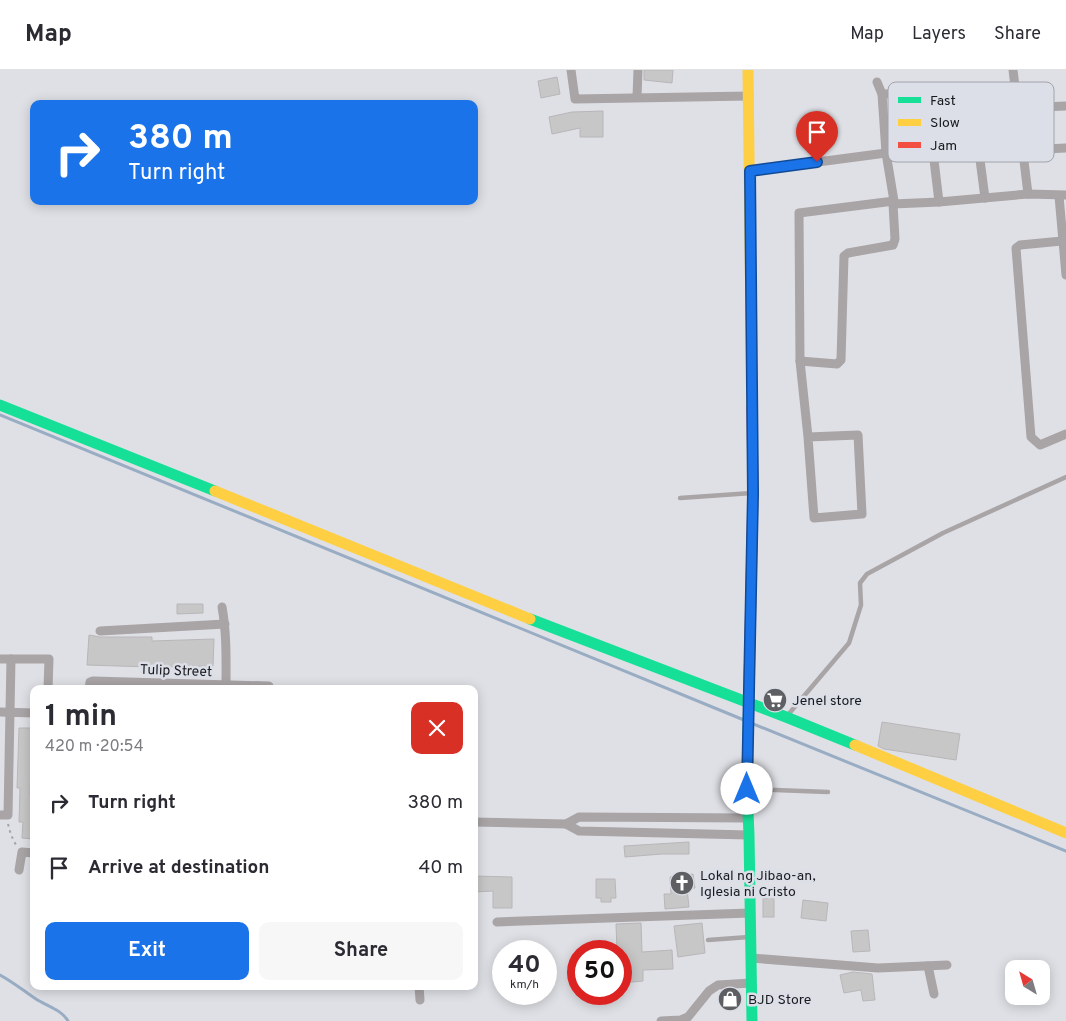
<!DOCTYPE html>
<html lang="en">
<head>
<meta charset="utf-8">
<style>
	body { margin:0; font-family:Overpass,sans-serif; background:#f7f7f7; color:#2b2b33; height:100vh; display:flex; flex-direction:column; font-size:19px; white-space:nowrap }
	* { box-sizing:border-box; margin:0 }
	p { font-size:16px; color:#7c7c81 }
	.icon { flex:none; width:28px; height:28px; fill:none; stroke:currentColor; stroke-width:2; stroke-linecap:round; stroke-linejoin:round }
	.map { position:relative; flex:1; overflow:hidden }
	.details { position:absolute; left:30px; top:615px; width:448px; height:305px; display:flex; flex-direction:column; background:#fff; border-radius:10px; box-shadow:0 2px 12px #0003 }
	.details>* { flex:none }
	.banner { position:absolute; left:30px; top:30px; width:448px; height:105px; border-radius:10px; box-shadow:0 2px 12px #0003; background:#1a73e8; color:#fff; overflow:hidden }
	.needle { width:32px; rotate:323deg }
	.controls { position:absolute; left:1005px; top:890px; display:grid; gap:10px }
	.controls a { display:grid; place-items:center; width:45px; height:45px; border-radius:10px; background:#fff; box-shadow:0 2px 12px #0003; font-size:25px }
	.speed { position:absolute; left:492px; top:870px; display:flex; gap:10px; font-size:25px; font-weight:700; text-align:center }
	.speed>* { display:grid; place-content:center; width:65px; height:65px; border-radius:50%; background:#fff; box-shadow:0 2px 12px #0003; line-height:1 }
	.speed small { font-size:12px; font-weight:400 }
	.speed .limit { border:8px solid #d22; background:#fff; color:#111 }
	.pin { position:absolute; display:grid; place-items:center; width:42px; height:42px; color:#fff; margin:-51px -21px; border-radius:50% 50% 50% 0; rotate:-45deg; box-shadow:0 0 5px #0007 }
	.pin .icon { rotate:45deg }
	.me { position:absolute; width:55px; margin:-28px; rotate:0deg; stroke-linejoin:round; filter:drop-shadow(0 0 4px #0008) }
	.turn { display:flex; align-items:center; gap:18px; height:105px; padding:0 15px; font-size:22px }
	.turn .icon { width:65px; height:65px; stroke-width:2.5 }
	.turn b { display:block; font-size:35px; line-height:42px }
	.round { display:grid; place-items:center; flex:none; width:52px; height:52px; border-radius:10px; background:#f7f7f7 }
	.head { display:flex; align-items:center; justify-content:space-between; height:85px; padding:0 15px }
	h1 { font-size:30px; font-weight:700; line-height:38px }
	.action { display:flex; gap:10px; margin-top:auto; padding:10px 15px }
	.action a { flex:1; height:58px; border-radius:10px; background:#1a73e8; color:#fff; font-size:20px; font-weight:700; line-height:58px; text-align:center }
	.action a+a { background:#f7f7f7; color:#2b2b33 }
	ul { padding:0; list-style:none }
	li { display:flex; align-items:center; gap:15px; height:65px; padding:0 15px }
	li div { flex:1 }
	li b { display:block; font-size:19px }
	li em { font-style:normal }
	header { display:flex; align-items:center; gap:30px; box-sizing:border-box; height:70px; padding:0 25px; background:#fff; border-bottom:1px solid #e1e1e2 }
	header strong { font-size:24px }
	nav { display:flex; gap:28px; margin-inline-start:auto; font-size:18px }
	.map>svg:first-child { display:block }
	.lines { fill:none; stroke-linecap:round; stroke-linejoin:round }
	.stream { stroke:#98acc3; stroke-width:3 }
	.building { fill:#c8c7c8; stroke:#b8b6b8 }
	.path { stroke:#a5a4a5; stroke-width:2; stroke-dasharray:2.5 4; stroke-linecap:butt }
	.lane { stroke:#a9a4a6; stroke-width:4.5 }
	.street { stroke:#a9a4a6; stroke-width:9 }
	.fast { stroke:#16e098; stroke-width:11 }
	.slow { stroke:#ffcf43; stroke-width:11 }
	.jam { stroke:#f24e42; stroke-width:11 }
	.route-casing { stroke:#114b97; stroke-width:12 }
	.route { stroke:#1a73e8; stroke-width:9 }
	.labels { text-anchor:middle; stroke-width:5; stroke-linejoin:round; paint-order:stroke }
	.street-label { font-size:14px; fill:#181a1d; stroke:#dcdfe8 }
	.poi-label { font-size:14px; fill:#181a1d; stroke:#dcdfe8; text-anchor:start }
	.key { fill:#dcdfe8; stroke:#a1a4ab; stroke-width:1 }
	.key-label { font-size:14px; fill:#181a1d }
</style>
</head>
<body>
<header>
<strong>Map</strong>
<nav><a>Map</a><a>Layers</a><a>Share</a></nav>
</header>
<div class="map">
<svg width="1066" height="951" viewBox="0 0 1066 951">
	<rect width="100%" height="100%" fill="#dfe0e5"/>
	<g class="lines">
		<g class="stream">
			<polyline points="0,345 744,650"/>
			<polyline points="751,653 1066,781"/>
			<path d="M0,905C13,912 24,921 36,929C47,936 62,940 68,951"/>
		</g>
	</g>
	<g class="building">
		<polygon points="644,0 673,0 672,13 644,10"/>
		<polygon points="557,7 560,24 541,28 538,11"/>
		<polygon points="603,41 603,67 580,67 580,58 552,64 549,47 572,42"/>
		<polygon points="177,534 203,534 203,543 177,544"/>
		<polygon points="89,565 100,567 152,567 152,571 214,569 213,596 150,597 87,595"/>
		<polygon points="882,652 960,664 956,690 884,679 878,676"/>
		<polygon points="19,658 32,658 30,724 32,724 32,757 34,757 34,769 22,768 23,752 19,752 20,718 17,718"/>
		<polygon points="689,772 689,784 662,784 625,787 624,776"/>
		<polygon points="693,804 695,818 687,819 689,837 665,839 664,824 671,824 670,807"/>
		<polygon points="474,806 512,807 512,838 493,838 493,821 474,822"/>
		<polygon points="596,809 615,809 616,828 611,828 611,832 601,832 601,828 596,828"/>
		<rect x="763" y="828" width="11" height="19"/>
		<polygon points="803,830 828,833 826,851 801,848"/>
		<polygon points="641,853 642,882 672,880 673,899 643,900 643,911 621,913 621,881 617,881 616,854"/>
		<polygon points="702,853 705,883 678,887 674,856"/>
		<polygon points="868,860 870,881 853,882 851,861"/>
		<polygon points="853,902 872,904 875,930 863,931 861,920 844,923 840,905"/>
	</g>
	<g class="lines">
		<polyline class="path" points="8,754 11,765 16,775"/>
		<g class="lane">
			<polyline points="680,428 752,423"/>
			<polyline points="787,646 849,573 861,535 860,513 867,504 943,463 1066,407"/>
			<polyline points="748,719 828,722"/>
			<polyline points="708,870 749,867"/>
		</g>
		<g class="street">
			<polyline points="571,0 575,29 749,26"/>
			<polyline points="1013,0 1028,124"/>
			<polyline points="926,23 939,132"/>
			<polyline points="882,24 926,23 967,19 971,21 985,128"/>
			<polyline points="637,27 638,0"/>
			<polyline points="1018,38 1066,36"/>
			<polyline points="1022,80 1066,78"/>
			<polyline points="750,101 886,83"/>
			<polyline points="1059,126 1066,205"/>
			<polyline points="893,134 939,132 1028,124 1066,125"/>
			<polyline points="1062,171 1020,175 1016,178 1031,367 1040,375 1066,364"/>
			<polyline points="800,291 837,294 841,290 844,186 848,183 893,175 895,169 893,134 894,131 886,83 882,24 877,12"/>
			<polyline points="808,367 858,365 862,444 814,448 808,367 800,291 799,143 894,131"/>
			<path d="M222,537C227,565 226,591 226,619"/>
			<polyline points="100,561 225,554"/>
			<polyline points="0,589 49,589 48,619"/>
			<polyline points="89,619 90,612 93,611 269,616"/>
			<polyline points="0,642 34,643"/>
			<polyline points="0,745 8,745 11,589"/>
			<polyline points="474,752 566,754 579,761 749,765"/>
			<polyline points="566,754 579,747 748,748"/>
			<polyline points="19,800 22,782 34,783"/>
			<polyline points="497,852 750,843"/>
			<polyline points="751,888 878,898 947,895"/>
			<polyline points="928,896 934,924"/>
			<polyline points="419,916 420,930"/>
			<polyline points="661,951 681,950 688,947 709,921 718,915 751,913"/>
		</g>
		<g class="fast">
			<polyline points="0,335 215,421"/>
			<polyline points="530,549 786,647 855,675"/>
			<polyline points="749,617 747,719 749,765 752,951"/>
		</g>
		<g class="slow">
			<polyline points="748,0 752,338"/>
			<polyline points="215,421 530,549"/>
			<polyline points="855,675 1066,763"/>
		</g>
		<polyline class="jam" points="749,617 753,423 752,338"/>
	</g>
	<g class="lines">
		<g class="route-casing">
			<polyline id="route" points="747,719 753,423 750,101 817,92"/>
		</g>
		<use href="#route" class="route"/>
	</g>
	<defs>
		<g id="supermarket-disc" transform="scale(1.25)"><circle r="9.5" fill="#5e5f63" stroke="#dcdfe8"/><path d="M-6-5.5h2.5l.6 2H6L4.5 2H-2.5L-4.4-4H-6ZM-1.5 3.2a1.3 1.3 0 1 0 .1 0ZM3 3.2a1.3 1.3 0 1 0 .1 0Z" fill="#fff"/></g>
		<g id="church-disc" transform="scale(1.25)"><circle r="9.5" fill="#5e5f63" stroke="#dcdfe8"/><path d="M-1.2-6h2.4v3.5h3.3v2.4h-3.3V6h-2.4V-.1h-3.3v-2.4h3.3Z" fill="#fff"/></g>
		<g id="shop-disc" transform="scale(1.25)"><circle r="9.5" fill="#5e5f63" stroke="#dcdfe8"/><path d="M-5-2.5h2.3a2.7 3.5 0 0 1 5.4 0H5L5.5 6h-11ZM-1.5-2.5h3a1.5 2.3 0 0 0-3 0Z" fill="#fff"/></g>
	</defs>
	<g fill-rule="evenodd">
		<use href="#supermarket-disc" x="775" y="630"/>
		<use href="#church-disc" x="682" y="813"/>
		<use href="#shop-disc" x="730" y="929"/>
	</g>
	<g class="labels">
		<g class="street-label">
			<text transform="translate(176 600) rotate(2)" y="5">Tulip Street</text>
		</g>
		<g class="poi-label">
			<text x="792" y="635">Jenel store</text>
			<text x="700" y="810">Lokal ng Jibao-an,<tspan x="700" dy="16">Iglesia ni Cristo</tspan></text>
			<text x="748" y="934">BJD Store</text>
		</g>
	</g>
	<rect x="888" y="12" width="166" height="80" rx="8" class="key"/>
	<rect x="898" y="27" width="23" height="6" fill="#16e098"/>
	<rect x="898" y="49" width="23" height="7" fill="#ffcf43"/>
	<rect x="898" y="72" width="23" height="6" fill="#f24e42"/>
	<g class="key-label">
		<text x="930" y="35">Fast</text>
		<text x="930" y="57">Slow</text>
		<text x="930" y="80">Jam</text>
	</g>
</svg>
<div class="controls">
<a><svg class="needle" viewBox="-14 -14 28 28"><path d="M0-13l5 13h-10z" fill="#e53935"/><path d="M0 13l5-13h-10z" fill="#7c7c81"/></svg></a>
</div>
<div class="speed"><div>40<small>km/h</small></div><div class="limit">50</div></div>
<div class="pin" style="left:817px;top:92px;background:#d93025"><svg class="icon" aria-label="arrive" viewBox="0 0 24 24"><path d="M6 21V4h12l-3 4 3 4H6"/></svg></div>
<svg class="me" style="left:747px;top:719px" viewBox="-20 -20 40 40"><circle r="19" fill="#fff"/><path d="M0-13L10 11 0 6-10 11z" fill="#1a73e8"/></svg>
<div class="banner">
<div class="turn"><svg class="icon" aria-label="right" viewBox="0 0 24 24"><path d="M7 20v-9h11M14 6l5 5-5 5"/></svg><div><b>380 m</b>Turn right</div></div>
</div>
<section class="details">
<div class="head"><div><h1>1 min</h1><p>420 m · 20:54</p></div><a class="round" style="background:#d93025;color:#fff"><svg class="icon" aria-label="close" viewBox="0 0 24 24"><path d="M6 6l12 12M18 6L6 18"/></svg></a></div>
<ul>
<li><svg class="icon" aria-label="right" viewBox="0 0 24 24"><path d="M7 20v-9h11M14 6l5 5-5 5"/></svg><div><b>Turn right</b></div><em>380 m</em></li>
<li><svg class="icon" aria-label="arrive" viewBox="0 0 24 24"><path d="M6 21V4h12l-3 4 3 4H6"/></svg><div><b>Arrive at destination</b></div><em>40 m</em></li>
</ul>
<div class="action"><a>Exit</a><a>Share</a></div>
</section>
</div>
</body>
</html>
